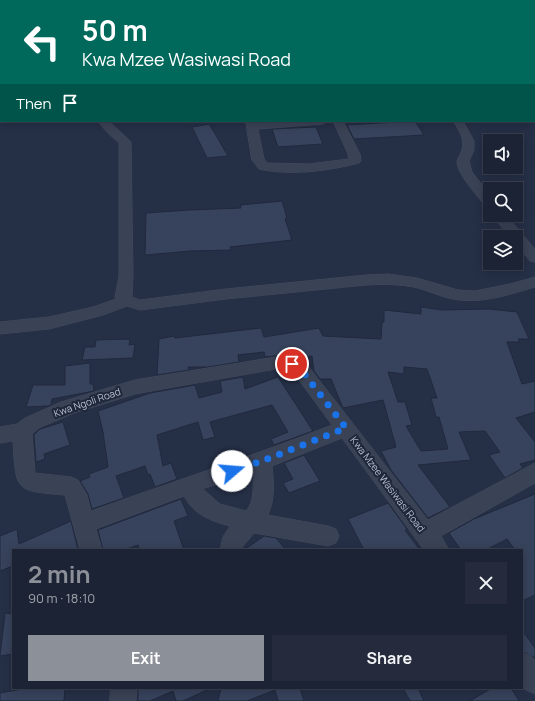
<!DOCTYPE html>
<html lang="en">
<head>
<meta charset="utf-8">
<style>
	body { margin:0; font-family:Manrope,sans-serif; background:#252b3c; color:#f1f3f6; height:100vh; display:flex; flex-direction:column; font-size:15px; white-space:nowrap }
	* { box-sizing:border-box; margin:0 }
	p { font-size:13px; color:#a0a4ac }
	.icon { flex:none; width:22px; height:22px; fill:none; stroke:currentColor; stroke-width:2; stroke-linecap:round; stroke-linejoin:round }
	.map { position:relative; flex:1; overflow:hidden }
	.drawer { position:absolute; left:12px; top:549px; width:511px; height:140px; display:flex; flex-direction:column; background:#1c2334; border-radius:0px; box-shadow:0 2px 10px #0003,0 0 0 1px #3a404f }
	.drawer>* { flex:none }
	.guide { position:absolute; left:0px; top:0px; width:535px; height:122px; box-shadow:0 2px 10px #0003,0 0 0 1px #3a404f; background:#00695c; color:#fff; overflow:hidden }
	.fabs { position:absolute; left:483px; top:134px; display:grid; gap:8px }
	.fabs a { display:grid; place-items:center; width:40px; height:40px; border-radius:0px; background:#1c2334; box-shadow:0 2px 10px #0003,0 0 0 1px #3a404f; font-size:20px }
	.pin { position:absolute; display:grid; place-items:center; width:34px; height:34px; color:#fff; margin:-17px; border:2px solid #fff; border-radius:50%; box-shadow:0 1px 4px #0007 }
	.me { position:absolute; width:44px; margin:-22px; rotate:72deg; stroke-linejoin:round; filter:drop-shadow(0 0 3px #0008) }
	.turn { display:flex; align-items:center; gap:14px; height:84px; padding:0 16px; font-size:18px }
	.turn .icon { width:52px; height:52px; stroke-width:2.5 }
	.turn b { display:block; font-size:28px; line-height:34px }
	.then { display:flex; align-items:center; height:38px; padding:0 16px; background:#0003; gap:8px; font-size:15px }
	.round { display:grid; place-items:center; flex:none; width:42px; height:42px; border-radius:0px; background:#252b3c }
	.summary { display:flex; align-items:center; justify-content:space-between; height:68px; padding:0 16px }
	h1 { font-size:24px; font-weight:700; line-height:30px; color:#8c9099 }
	.primary-button { display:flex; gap:8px; margin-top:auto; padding:8px 16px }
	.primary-button a { flex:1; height:46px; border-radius:0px; background:#8c9099; color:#fff; font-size:16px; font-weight:700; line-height:46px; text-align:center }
	.primary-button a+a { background:#252b3c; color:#f1f3f6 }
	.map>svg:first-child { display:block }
	.green { fill:#274047 }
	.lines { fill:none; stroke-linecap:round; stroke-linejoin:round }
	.stream { stroke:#162446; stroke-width:2 }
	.building { fill:#37435c; stroke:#20293d; fill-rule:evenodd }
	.minor-casing { stroke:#444b5e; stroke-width:1 }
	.minor { fill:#3a4255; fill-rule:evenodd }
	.route { stroke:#1a73e8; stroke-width:7; stroke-dasharray:0 12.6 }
	.labels { text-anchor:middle; stroke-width:4; stroke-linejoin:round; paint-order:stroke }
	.street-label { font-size:10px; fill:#b8bece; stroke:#1e273b }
</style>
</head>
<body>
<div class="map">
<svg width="535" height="701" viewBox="0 0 535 701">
	<rect width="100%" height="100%" fill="#252f46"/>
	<polygon class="green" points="23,0 331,0 22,1"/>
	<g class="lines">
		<polyline class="stream" points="293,1 295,0"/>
	</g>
	<g class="building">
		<polygon points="415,121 424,135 354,139 347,125"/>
		<polygon points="209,124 214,132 228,156 207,158 192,127"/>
		<polygon points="316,127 323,144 278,147 272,129"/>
		<polygon points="282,201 287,218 285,219 292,240 230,247 231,250 190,251 145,255 146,213 189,210 241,208 240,205"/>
		<path d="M421,307L442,310L489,309L517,312L529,339H518L520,342H507L522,384L535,381V412L516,418L535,442V460L520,464L523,468L505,478L489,455L500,452L485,431L459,432L471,460L418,465L450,507L428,518L391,470L381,451L396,447L383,400L343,408L331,379H320L314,371L312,356L297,358L283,355L265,357L264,352L238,355L239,362L208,367H188L189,370L157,375L159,339L174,336L175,338L261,328L264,337L319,328L323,336L381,339L382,322H384V310L421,314ZM404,367L427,369L437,398H431L436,417H439L448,449L421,451L406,426L412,425L405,402H398L388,372L404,374Z"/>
		<polygon points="130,339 129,345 135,344 133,358 82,360 85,347 95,347 96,340"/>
		<polygon points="90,363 90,384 93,384 94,391 52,399 51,405 48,406 26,407 33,385 65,385 65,366"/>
		<polygon points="243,377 245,389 278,377 313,431 274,445 271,439 288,432 272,405 210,422 215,437 203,440 198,422 157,435 163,466 171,463 177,479 155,487 150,474 148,475 145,466 116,476 124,498 92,509 88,494 80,481 90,477 89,474 108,467 103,432 98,411 150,393 195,385 199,398 222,392 220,381"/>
		<polygon points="63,422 70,445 44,454 45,459 36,462 34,435 40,429"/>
		<polygon points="304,455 320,481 289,493 283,483 293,479 284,463"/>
		<polygon points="535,494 535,595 522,601 522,550 515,550 507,539 486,550 461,550 449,533 474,519"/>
		<polygon points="181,499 188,516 174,521 184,550 140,550 138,545 124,550 103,550 98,530"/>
		<polygon points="388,503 407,529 405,530 420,550 364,550 348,519"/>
		<polygon points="71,521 78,550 13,550 13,566 0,571 0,536 17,529 19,544"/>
		<polygon points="264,536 276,538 286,550 244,550"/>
		<polygon points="5,613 13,614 13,654 0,656"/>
		<polygon points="522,630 535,648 535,658 522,651"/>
		<polygon points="28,688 65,688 64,701 0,701 0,693"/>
		<polygon points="138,688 211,688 183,701 176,701 173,691 150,701 138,701"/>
		<polygon points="221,688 300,688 304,701 278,701 275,690 247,701 218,701"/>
		<polygon points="403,688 418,688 424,701 410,701"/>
		<polygon points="492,688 511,688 519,701 470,701"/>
	</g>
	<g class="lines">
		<g class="minor-casing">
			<g id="minor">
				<rect x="0" y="29" width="1" height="4"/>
				<rect x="534" y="39" width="1" height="5"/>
				<rect x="534" y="101" width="1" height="6"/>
				<rect x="0" y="113" width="1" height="6"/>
				<path d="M98,121H109L131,142L133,276L132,297L140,300L226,289L366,275L388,274L417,278L458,290L475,291L510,284L535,277V287C511,294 485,303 460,300C446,299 432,292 418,288C401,284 383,284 366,285L226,299L140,310L127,306L103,315L49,329L0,334V322L49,317L93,307L116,299L115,297L119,276V143L107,132Z"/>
				<path d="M246,121H256L257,122L328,121L323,124L258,129L264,159L267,163L309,164L349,159L348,154L333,121H343L360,154L361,161L359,163C328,171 290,176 259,169L252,160Z"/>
				<path d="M453,121H463L474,141V150L469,161L472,172L490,195V207L485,206C478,196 456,173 457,161C458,158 461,153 462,150C465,139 459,130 453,121Z"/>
				<polygon points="492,215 506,215 535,249 535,262 530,261 516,244 516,237 510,237"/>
				<path d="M283,356L305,362L428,520L535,463V483L441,536L449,550H424L342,438L272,466C274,483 275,499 268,515L328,526L336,529L339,536L336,543L328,546L254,533L243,546L242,550H220L223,537L230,526C211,521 194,515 184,496L96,529L102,550H80L65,495C14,491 16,491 13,441L0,443V427L17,424L25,418L61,402L135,380ZM283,368L293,372L332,425C253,456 172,482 91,511L87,495L78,480L71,477L35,473L32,434L39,428L74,413L135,394ZM253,473C253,485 255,501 246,511L220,504L203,489Z"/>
				<polygon points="522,652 531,656 535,660 535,694 526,690 522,686"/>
				<polygon points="111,688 137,688 136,701 110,701"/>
			</g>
		</g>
		<use href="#minor" class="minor"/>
	</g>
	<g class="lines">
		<polyline class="route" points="232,471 262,461 346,428 299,367 292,364"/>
	</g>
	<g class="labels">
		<g class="street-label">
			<text transform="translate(87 402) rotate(-19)" y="4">Kwa Ngoli Road</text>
			<text transform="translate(388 484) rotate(53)" y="4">Kwa Mzee Wasiwasi Road</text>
		</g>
	</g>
</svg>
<div class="fabs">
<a><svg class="icon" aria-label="sound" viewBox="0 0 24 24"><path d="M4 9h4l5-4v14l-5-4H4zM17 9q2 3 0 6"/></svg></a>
<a><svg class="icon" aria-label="search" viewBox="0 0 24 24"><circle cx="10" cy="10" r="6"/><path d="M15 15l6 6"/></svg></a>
<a><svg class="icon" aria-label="layers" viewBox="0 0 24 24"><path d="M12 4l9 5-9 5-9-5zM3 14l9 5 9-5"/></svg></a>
</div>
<div class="pin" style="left:292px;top:364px;background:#d93025"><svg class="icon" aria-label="arrive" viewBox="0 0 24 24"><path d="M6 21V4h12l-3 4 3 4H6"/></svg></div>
<svg class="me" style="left:232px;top:471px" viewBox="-20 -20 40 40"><circle r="19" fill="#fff"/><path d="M0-13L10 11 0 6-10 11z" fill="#1a73e8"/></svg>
<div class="guide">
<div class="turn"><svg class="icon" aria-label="left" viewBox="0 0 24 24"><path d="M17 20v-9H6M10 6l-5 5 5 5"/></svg><div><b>50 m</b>Kwa Mzee Wasiwasi Road</div></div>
<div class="then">Then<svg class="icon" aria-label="arrive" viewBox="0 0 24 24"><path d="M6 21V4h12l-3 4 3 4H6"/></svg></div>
</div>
<section class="drawer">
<div class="summary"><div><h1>2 min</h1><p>90 m · 18:10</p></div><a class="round"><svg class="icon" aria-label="close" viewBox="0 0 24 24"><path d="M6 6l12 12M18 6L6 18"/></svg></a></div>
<div class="primary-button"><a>Exit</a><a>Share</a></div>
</section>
</div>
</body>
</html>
